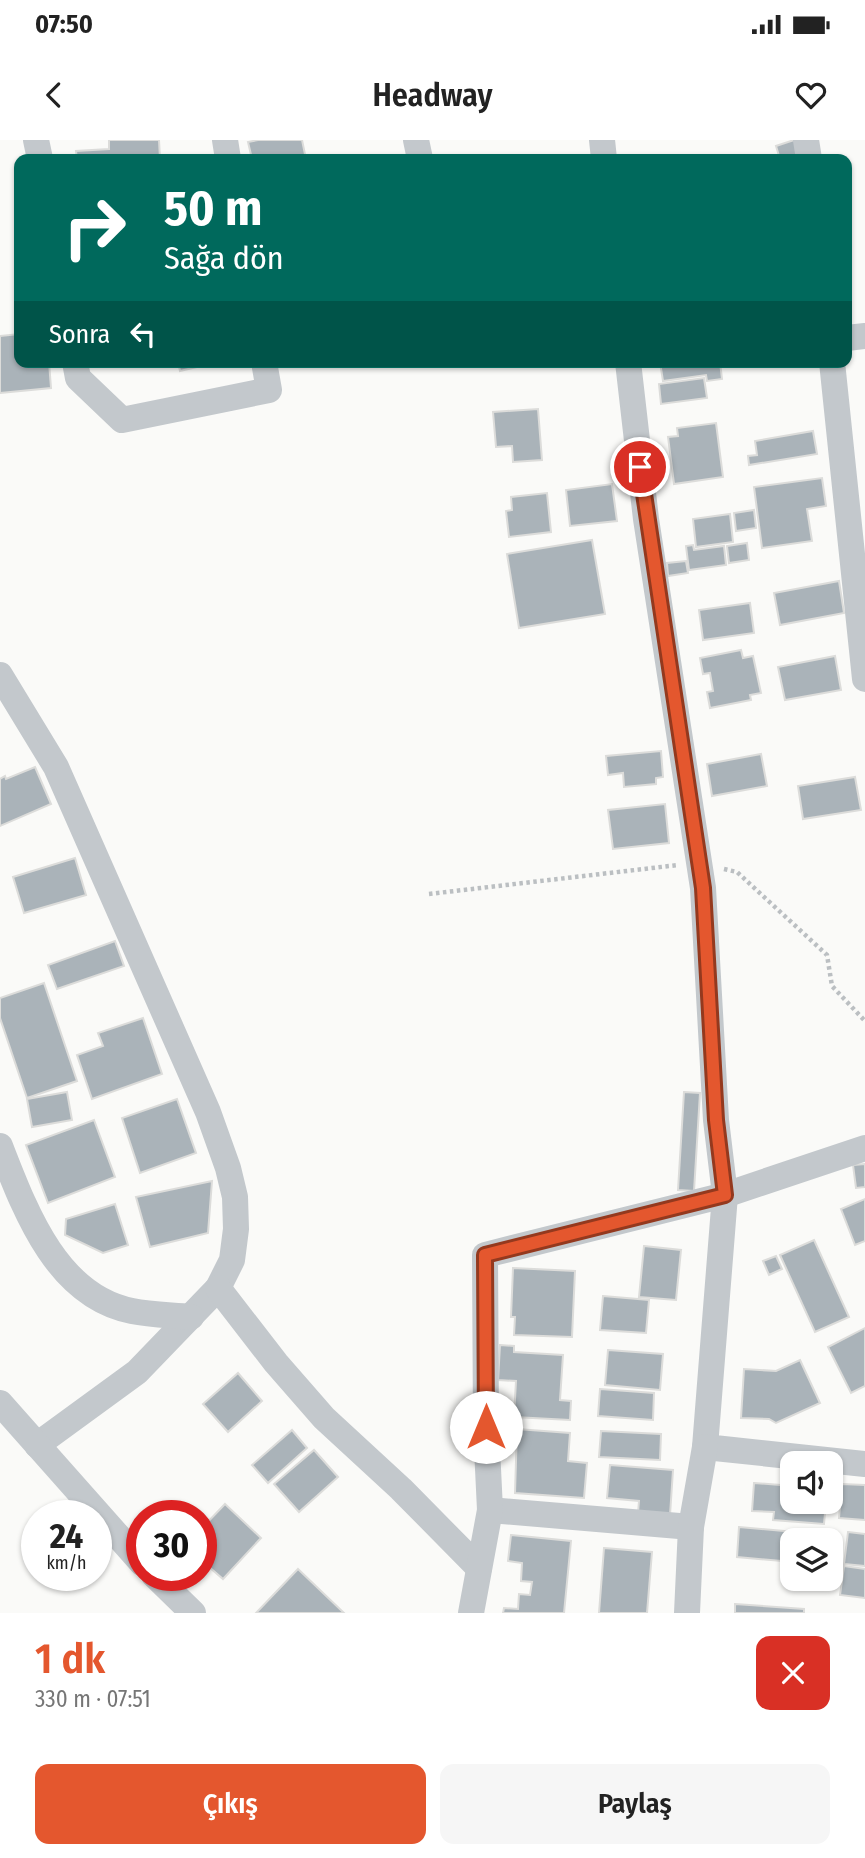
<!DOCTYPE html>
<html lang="tr">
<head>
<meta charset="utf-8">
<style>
	body { margin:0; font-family:"Fira Sans Condensed",sans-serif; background:#f6f6f6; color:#222; height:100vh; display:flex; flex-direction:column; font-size:26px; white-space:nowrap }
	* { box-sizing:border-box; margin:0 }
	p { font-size:23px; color:#767676 }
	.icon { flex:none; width:38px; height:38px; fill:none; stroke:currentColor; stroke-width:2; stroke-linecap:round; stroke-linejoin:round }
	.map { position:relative; height:1473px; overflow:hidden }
	.side { display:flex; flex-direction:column; background:#fff; flex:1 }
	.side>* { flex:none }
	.banner { position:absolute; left:14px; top:14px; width:838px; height:214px; border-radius:14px; box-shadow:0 2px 5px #0004; background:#00695c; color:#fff; overflow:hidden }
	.controls { position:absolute; left:780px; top:1311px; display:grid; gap:14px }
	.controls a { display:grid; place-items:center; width:63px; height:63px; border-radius:14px; background:#fff; box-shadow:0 2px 5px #0004; font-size:35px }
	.speed { position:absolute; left:21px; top:1360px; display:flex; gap:14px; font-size:35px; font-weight:700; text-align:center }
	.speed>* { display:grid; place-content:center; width:91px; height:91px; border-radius:50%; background:#fff; box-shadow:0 2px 5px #0004; line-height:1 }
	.speed small { font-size:18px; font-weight:400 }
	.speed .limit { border:10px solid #d22; background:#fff; color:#111 }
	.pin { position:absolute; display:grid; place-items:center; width:60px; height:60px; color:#fff; margin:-30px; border:4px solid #fff; border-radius:50%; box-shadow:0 2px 7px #0007 }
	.me { position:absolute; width:77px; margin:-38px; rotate:0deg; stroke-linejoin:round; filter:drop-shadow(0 0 5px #0008) }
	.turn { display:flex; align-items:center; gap:24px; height:147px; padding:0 35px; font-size:32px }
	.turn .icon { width:91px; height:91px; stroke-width:2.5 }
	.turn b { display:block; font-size:49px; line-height:60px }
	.then { display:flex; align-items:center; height:66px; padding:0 35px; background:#0003; gap:14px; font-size:26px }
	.round { display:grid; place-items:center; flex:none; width:74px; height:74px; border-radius:14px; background:#f6f6f6 }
	.overview { display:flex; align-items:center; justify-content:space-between; height:119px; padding:0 35px }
	h1 { font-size:42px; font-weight:600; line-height:52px; color:#e4572e }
	.primary-button { display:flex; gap:14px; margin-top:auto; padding:14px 35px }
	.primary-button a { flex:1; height:80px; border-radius:14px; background:#e4572e; color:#fff; font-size:28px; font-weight:600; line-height:80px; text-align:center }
	.primary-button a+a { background:#f6f6f6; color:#222 }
	.status { display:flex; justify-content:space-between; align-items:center; height:49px; padding:0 35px; background:#fff; direction:ltr }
	.status svg { height:19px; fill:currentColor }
	header { display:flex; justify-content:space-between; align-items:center; height:91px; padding:0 35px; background:#fff; font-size:32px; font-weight:600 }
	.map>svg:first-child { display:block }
	.building { fill:#aab3b9; stroke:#dcdcda; stroke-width:2 }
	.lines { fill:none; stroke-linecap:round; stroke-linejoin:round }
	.path { stroke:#bbbfc2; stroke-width:4.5; stroke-dasharray:3.5 3.5; stroke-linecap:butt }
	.minor { stroke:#c3c8cc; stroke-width:26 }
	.route-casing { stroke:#94391e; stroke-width:18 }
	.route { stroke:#e4572e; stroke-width:12 }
</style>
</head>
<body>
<div class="status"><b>07:50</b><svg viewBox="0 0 49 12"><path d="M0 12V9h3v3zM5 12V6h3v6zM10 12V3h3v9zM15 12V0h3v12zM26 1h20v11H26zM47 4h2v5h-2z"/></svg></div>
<header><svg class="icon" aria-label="back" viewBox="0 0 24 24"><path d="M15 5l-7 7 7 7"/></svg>Headway<svg class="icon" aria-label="heart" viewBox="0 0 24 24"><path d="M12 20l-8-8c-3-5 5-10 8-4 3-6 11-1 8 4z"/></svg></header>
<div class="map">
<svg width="865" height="1473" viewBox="0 0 865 1473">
	<rect width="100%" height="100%" fill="#fafaf8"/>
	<g class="building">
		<polygon points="109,0 159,0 160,19 77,19 76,11 109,9"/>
		<polygon points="258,0 302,0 306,19 252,19 248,2"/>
		<polygon points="794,0 806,14 780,19 776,6"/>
		<polygon points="19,194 19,222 49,222 51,248 0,253 0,196"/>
		<polygon points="178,222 218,222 180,231"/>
		<polygon points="660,222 720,222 722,239 707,241 706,235 663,241"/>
		<polygon points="704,238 707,258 661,264 659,244"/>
		<polygon points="538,269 542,320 513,322 512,306 496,307 493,272"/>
		<polygon points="716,283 723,337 674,344 668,297 678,296 677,288"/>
		<polygon points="813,291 817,314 749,325 748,316 757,315 755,301"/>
		<polygon points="822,338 826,366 807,369 812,401 762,408 754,347"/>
		<polygon points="612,344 617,381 570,386 566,350"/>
		<polygon points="547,353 551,392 509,397 506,371 512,370 511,357"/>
		<polygon points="754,370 756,388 736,391 734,373"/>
		<polygon points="730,374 733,402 696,407 693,379"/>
		<polygon points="592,400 605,474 519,488 507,414"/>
		<polygon points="747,403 749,420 729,423 727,406"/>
		<polygon points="693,405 694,410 724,406 726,425 689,430 686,406"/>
		<polygon points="686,421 688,433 668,436 667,423"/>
		<polygon points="839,441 844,473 780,485 774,453"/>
		<polygon points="750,463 754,493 703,500 699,470"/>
		<polygon points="741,510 743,518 753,516 761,553 750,555 751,560 710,568 707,552 713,551 710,533 703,534 700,518"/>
		<polygon points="835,516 841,550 785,560 778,527"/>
		<polygon points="661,611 663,637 656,638 656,644 624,647 623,633 608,635 606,616"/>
		<polygon points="761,614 767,646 712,656 707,624"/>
		<polygon points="35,627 51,664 0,686 0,639 5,636 6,639"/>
		<polygon points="855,637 861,670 803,679 798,646"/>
		<polygon points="665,664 669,703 613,709 608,670"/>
		<polygon points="75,718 86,755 24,773 13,737"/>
		<polygon points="115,801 124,826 57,849 48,825"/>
		<polygon points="44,843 77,941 27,958 0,878 0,858"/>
		<polygon points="143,878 162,934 92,959 77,915 103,906 98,893"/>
		<polygon points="67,952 72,980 32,987 27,959"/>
		<polygon points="684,952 700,953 694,1051 678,1050"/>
		<polygon points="177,959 196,1013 140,1033 122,978"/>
		<polygon points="94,980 115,1037 48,1063 26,1005"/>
		<polygon points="865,1024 865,1047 856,1048 853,1025"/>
		<polygon points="212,1041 208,1093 150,1107 136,1057"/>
		<polygon points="865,1059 865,1101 855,1105 841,1069"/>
		<polygon points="115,1064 128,1105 103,1113 65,1095 66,1079"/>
		<polygon points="814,1100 849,1177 815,1192 780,1115"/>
		<polygon points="644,1106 681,1110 676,1160 639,1157"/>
		<polygon points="776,1116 782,1129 769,1135 763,1121"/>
		<polygon points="513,1128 575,1131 572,1197 514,1195 515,1177 511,1177"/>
		<polygon points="603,1156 649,1160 646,1193 600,1190"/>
		<polygon points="865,1188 865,1246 851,1253 828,1207"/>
		<polygon points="500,1205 514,1206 514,1212 563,1215 560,1260 571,1261 570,1280 514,1277 516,1241 498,1240"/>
		<polygon points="608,1210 663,1214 660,1250 605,1245"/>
		<polygon points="800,1220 820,1263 776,1283 769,1279 741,1278 744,1229 776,1231"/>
		<polygon points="238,1233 262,1261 228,1292 203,1264"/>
		<polygon points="600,1249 654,1253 653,1280 598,1276"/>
		<polygon points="517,1289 570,1293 568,1321 587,1323 584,1358 515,1353"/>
		<polygon points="292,1290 307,1308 268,1343 252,1325"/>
		<polygon points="601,1291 661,1294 660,1320 599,1317"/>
		<polygon points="314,1310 338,1337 299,1372 274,1344"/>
		<polygon points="610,1325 673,1330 670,1375 638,1373 639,1361 607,1358"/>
		<polygon points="754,1343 793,1346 793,1362 826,1362 824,1384 773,1380 774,1372 752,1371"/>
		<polygon points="842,1344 865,1345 865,1380 839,1378"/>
		<polygon points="225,1364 261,1398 223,1439 201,1420 201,1389"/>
		<polygon points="739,1387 806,1393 805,1400 793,1400 793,1422 737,1417"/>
		<polygon points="848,1392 865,1394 865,1426 844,1424"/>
		<polygon points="511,1395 571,1401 564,1473 503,1473 504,1468 518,1469 519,1454 530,1455 532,1442 521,1441 522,1423 508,1421"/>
		<polygon points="604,1408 652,1412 647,1473 599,1473"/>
		<polygon points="844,1426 865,1429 865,1458 840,1455"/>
		<polygon points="298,1429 344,1473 256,1473"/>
		<polygon points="735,1464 804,1469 804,1473 735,1473"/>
	</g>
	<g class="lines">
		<g class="path">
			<polyline points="724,729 737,732 827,815 832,846 865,881"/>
			<polyline points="429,754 678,725"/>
		</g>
		<g class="minor">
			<polyline points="36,0 40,19"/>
			<polyline points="225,0 228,19"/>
			<polyline points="416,0 420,19"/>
			<polyline points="602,0 604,19"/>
			<polyline points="806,0 809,19"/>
			<polyline points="847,198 865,196"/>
			<polyline points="75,222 78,238 122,280 269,250 264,222"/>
			<polyline points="628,222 646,379 703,748 716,980 725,1055 705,1307 865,1324"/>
			<polyline points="832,222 865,539"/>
			<polyline points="0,535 56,627 208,972 228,1028 235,1057 236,1089 232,1120 218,1148 137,1232 37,1305"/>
			<path d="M0,1006C25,1070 56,1156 132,1171C151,1175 171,1175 191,1177"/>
			<polyline points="218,1148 276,1223 324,1278 401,1349 479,1428"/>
			<polyline points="0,1263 142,1423"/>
			<polyline points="490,1370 691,1387"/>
			<polyline points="154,1435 193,1473"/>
			<polyline points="471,1473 490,1370 486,1287 485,1115 725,1055 865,1008"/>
			<polyline points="687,1473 691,1387 705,1307"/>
		</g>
	</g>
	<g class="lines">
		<g class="route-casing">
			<polyline id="route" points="486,1287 485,1115 725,1055 716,980 703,748 640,327"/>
		</g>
		<use href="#route" class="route"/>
	</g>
</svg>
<div class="controls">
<a><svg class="icon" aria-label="sound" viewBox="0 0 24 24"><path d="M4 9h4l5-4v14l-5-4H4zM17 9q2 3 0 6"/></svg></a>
<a><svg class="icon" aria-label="layers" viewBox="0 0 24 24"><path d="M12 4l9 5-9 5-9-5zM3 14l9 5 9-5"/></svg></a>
</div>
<div class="speed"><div>24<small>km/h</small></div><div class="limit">30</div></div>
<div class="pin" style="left:640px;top:327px;background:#d93025"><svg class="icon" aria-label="arrive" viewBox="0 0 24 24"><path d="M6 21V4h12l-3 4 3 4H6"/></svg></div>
<svg class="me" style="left:486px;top:1287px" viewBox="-20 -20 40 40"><circle r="19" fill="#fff"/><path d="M0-13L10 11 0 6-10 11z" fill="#e4572e"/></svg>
<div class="banner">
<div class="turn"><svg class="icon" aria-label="right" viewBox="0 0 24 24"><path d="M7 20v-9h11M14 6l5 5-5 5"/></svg><div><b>50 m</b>Sağa dön</div></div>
<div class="then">Sonra<svg class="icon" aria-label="left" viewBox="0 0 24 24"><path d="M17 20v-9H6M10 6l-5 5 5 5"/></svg></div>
</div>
</div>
<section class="side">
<div class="overview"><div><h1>1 dk</h1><p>330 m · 07:51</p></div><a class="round" style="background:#d93025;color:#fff"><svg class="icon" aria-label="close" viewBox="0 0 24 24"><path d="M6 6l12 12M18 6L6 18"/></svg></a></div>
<div class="primary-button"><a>Çıkış</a><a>Paylaş</a></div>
</section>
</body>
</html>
